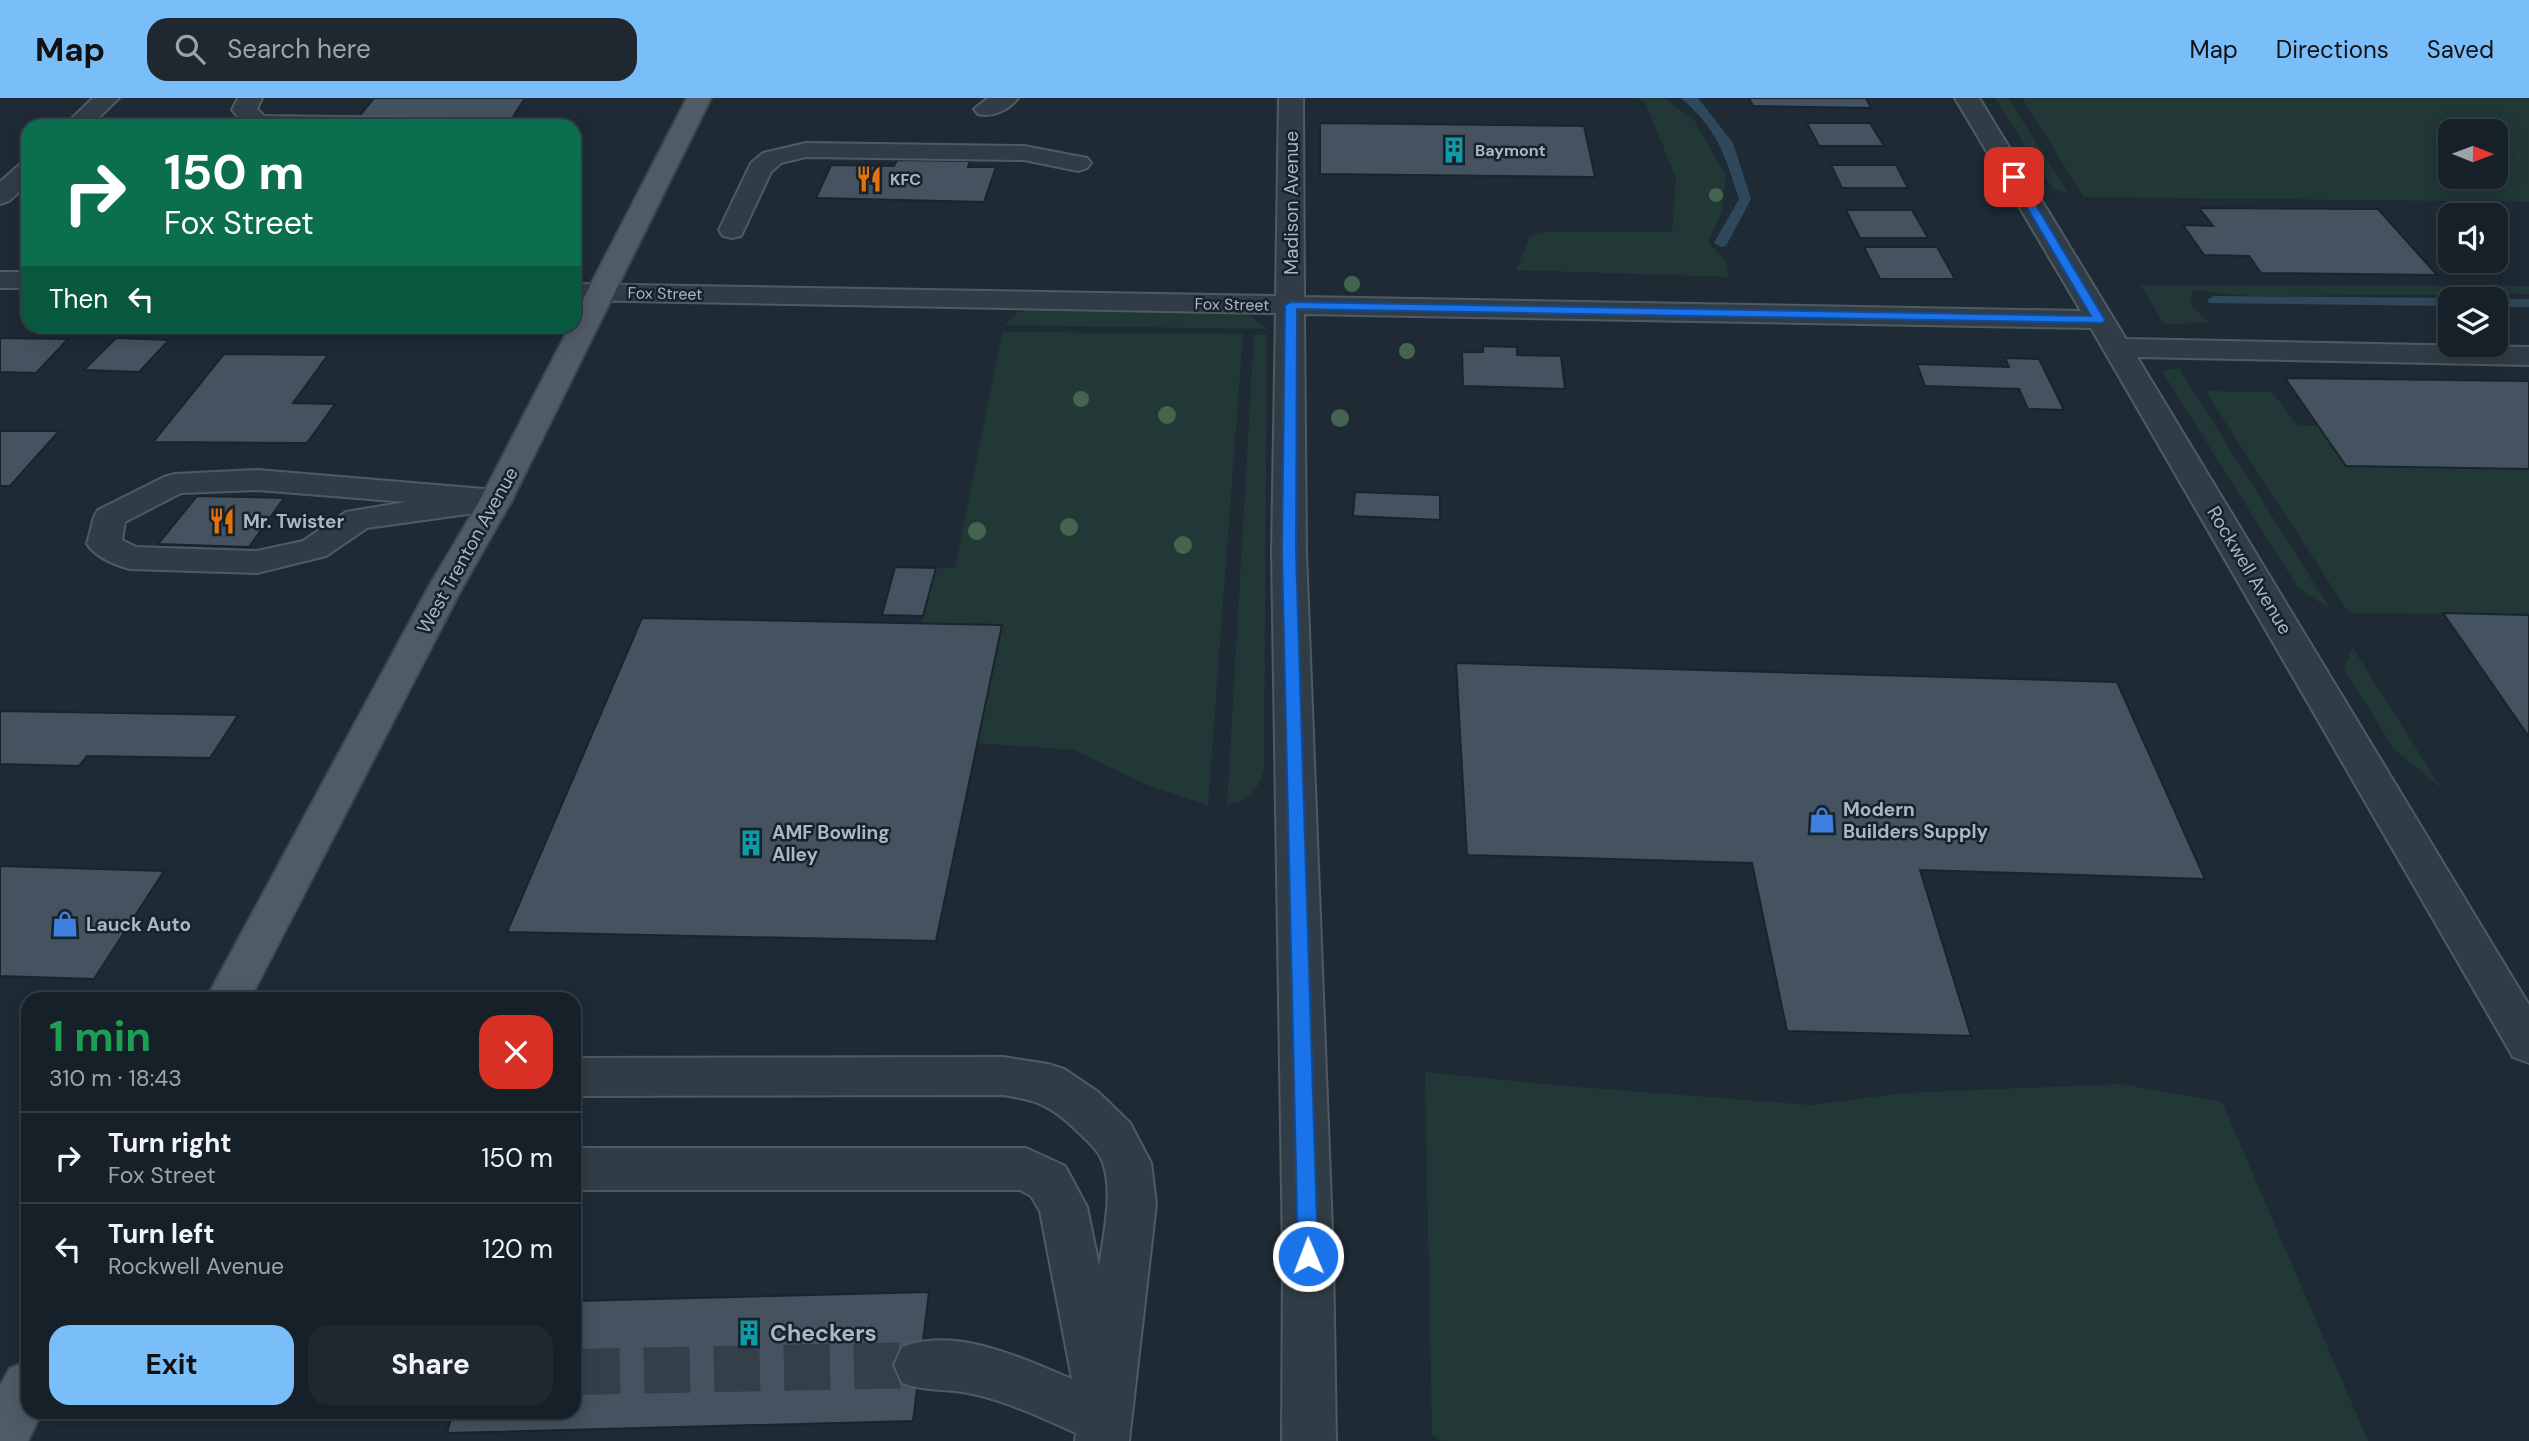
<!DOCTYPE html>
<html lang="en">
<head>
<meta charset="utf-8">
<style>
	body { margin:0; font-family:"DM Sans",sans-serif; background:#1f2830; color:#f1f3f6; height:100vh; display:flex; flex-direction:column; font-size:26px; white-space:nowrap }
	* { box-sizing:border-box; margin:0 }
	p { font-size:23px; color:#9ea3a8 }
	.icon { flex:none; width:38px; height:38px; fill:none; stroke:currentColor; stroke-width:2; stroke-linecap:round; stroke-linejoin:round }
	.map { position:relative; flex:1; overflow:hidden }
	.sheet { position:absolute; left:21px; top:894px; width:560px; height:427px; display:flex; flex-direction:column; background:#162028; border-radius:21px; box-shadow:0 4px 18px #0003,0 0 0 2px #353e45 }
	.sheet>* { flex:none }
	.guide { position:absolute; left:21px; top:21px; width:560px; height:214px; border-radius:21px; box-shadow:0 4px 18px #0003,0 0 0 2px #353e45; background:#0b6e4f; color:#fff; overflow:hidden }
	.needle { width:46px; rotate:91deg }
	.buttons { position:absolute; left:2438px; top:21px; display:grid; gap:14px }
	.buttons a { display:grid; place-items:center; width:70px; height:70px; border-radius:14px; background:#162028; box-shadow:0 4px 18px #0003,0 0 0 2px #353e45; font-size:35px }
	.pin { position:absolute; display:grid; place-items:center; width:60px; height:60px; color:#fff; margin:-30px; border-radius:14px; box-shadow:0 4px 10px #0006 }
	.me { position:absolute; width:77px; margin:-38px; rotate:359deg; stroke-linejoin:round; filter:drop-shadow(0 0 5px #0008) }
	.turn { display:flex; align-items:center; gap:24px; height:147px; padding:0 28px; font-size:32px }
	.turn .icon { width:91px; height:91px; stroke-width:2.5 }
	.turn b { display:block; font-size:49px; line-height:60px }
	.then { display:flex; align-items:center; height:66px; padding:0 28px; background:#0003; gap:14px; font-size:26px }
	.round { display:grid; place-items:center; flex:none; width:74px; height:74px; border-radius:21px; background:#1f2830 }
	.summary { display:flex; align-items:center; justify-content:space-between; height:119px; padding:0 28px }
	h1 { font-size:42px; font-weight:700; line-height:52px; color:#1e9e55 }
	.primary-button { display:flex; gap:14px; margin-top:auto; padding:14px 28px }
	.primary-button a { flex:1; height:80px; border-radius:21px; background:#7abef9; color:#111; font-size:28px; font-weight:700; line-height:80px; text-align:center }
	.primary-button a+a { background:#1f2830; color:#f1f3f6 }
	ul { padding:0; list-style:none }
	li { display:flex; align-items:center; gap:21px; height:91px; padding:0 28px; border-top:2px solid #353e45 }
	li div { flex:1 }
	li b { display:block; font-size:26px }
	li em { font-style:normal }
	header { display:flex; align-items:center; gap:42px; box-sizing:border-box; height:98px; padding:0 35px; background:#7abef9; color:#111 }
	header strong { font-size:33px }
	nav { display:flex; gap:38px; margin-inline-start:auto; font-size:24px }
	.search { width:490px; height:63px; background:#1f2830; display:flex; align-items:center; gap:18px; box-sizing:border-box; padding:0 24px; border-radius:21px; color:#9ea3a8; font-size:26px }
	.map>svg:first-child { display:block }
	.green { fill:#213836; fill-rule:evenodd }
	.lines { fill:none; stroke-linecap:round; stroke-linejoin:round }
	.stream { fill:#2f485b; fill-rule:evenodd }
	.building { fill:#44535f; stroke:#19242c; stroke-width:2 }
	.minor-tunnel { stroke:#33404a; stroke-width:46; stroke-dasharray:46 24; stroke-linecap:butt }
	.minor-casing { stroke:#4f5b64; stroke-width:4 }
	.major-casing { stroke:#3b464f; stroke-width:4 }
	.minor { fill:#313d46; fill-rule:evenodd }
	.major { fill:#4f5c66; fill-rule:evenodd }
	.tree { fill:#446450 }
	.route { fill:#1a73e8; stroke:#114b97; stroke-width:2 }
	.labels { text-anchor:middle; stroke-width:5; stroke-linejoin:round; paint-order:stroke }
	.far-poi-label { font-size:16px; font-weight:bold; fill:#abb8c3; stroke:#17222a; text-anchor:start }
	.far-street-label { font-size:16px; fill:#abb8c3; stroke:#17222a }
	.street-label { font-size:19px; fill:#abb8c3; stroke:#17222a }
	.poi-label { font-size:19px; font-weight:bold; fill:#abb8c3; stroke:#17222a; text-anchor:start }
	.near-poi-label { font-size:23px; font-weight:bold; fill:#abb8c3; stroke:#17222a; text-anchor:start }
</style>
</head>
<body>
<header>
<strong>Map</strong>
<div class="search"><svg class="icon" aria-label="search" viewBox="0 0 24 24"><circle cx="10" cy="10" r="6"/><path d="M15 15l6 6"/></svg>Search here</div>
<nav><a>Map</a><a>Directions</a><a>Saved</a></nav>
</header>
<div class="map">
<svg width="2529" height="1343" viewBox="0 0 2529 1343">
	<rect width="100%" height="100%" fill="#1e2b35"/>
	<g class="green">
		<polygon points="1637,0 1664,0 1694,22 1726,78 1722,114 1708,144 1724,161 1729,179 1516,172 1530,138 1547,134 1672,134 1676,80 1645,4"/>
		<polygon points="1995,0 2008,0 2068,95 2053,91"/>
		<path d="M2022,0H2529V104L2084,99ZM2450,33H2496V79H2450Z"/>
		<polygon points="2141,187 2529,188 2529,196 2250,198 2192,192 2191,207 2210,225 2164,226"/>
		<polygon points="1031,212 1239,214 1251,218 1267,231 1005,227 1018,214"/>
		<polygon points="1002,234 1243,236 1208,707 1147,687 1074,652 977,645 1001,527 921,525 936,470 955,470"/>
		<path d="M1254,236L1267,237L1264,673C1256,694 1250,703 1227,707Z"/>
		<polygon points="2179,270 2331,512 2298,490 2162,273"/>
		<polygon points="2205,293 2272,294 2298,328 2319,328 2529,371 2529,517 2349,515"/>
		<polygon points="2352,549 2442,691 2394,651 2344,571"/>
		<polygon points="1425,974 1564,988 1811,1007 1904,995 2121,986 2222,1004 2368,1343 1441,1343 1432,1337"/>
	</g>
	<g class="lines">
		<g class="stream">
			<path d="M1681,0H1698L1733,45L1751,101L1726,148L1721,149L1714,145L1739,101C1724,55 1718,32 1681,0Z"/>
			<polygon points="2214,198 2450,200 2455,201 2450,201 2450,208 2209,205 2207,202"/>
			<polygon points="2494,201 2529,201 2529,209 2496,209"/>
		</g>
	</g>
	<g class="building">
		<polygon points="374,0 525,0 511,22 356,22"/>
		<polygon points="1749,0 1866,0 1871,10 1753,8"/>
		<polygon points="1320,25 1584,28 1595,79 1320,76"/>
		<polygon points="1807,25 1870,25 1884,48 1819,48"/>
		<polygon points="897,62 970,63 968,69 996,69 984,104 816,100 831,67 894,68"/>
		<polygon points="1831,67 1896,67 1908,90 1842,90"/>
		<polygon points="2199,110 2378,111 2437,177 2261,175 2249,158 2204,157 2183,127 2213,128"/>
		<polygon points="1846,112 1912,112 1928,140 1860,140"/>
		<polygon points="1864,149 1937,149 1955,181 1880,181"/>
		<polygon points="0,240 68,241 36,275 0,274"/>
		<polygon points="116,240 169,242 139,274 84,272"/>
		<polygon points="1483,248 1517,249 1517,257 1561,258 1565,291 1463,288 1462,254 1483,254"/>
		<polygon points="224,256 328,257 293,305 335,306 307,345 153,344"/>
		<polygon points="2005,260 2039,261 2064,312 2028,311 2019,291 1925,288 1917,266 2009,269"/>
		<polygon points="2285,280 2529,283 2529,371 2346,368"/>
		<polygon points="0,333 59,333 10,388 0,388"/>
		<polygon points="1355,394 1440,397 1440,422 1353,418"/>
		<polygon points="197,398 284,400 249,449 158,446"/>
		<polygon points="895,469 936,470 923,518 882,517"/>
		<polygon points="2443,515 2529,517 2529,639"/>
		<polygon points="642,520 1002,527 936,843 507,834"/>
		<polygon points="1456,565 2117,584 2205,781 1920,772 1971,938 1787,933 1752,765 1467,757"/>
		<polygon points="0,613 238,617 210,660 87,658 79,668 0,666"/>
		<polygon points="0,768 164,773 94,881 0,878"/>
		<polygon points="929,1194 913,1323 447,1335 453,1314 574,1314 574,1203"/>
	</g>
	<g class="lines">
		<polyline class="minor-tunnel" points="574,1274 920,1267"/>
		<g class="minor-casing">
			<g id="minor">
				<polygon points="93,0 119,0 90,28 64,28"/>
				<polygon points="238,0 262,0 257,11 264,18 506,21 515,23 518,28 246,28 232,12"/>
				<path d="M988,0H1018C1009,12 992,20 978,16L974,11Z"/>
				<polygon points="1279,0 1303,0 1304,199 2081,213 1955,0 1979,0 2126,241 2529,249 2529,267 2137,259 2529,907 2529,965 2513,959 2091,230 1304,216 1306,454 1333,1158 1336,1343 1282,1343 1283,1158 1272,454 1276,215 574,202 574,186 1276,198"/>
				<polygon points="806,45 1024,48 1087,60 1091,65 1087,70 1078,73 1024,62 806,59 781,65 771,74 741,138 732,140 723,138 719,132 751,65 763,55"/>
				<polygon points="28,64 28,86 9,103 0,106 0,84 19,67"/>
				<rect x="0" y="174" width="28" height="16"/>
				<path d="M258,372L496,392L508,395L512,402L508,409L496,412L367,430L326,458L257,475L130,471C115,467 96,459 87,446L94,419L98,412L164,379L175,376ZM258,392L406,404L346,414L303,443L257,453L136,449L122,442L125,424L181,395Z"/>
				<path d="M1003,959L1048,966L1064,971L1098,994L1130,1025L1151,1065L1156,1106L1129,1343H1075L1076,1335C1042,1320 1009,1304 973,1296C948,1290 925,1294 902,1285L894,1267L902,1249C956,1228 1021,1260 1072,1281L1040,1113L1031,1098L1020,1092H574V1050H1026L1065,1068L1087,1109L1099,1168C1104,1136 1116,1082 1098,1055C1092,1046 1082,1038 1075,1031C1050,1007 1036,1002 1003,997L574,998V960Z"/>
			</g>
		</g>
		<g class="major-casing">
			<g id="major">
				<polygon points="687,0 711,0 512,402 462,490 250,901 206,901 428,490 480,402 570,228 574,228 574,219"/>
				<polygon points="28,1263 28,1314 42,1314 28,1343 0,1343 0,1288 10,1270"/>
			</g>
		</g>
		<use href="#minor" class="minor"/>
		<use href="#major" class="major"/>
	</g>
	<g class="tree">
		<circle cx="1716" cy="97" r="7"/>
		<circle cx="1352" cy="186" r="8"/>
		<circle cx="1407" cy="253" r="8"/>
		<circle cx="1081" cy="301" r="8"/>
		<circle cx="1167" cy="317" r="9"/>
		<circle cx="1340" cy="320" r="9"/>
		<circle cx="1069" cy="429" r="9"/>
		<circle cx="977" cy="433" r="9"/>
		<circle cx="1183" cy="447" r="9"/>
	</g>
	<polygon class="route" points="2014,76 2019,79 2105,222 2103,225 1297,211 1296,454 1318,1158 1315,1164 1308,1167 1301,1164 1298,1158 1282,454 1285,207 1291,204 2091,218 2009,79"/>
	<defs>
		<g id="building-bare" transform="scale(2.1)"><path d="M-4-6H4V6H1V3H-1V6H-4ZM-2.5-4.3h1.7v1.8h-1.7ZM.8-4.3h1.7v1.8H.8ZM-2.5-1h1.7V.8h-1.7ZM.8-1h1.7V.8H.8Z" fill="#0f9aa8" stroke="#17222a" stroke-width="2.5" paint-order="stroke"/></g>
		<g id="restaurant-bare" transform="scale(2.1)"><path d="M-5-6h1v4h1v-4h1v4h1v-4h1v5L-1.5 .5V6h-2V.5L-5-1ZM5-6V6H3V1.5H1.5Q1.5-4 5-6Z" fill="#e8710a" stroke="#17222a" stroke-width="2.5" paint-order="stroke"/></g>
		<g id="shop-bare" transform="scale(2.1)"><path d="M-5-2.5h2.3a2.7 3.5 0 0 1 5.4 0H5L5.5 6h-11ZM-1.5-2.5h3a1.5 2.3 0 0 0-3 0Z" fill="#3f7fe0" stroke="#17222a" stroke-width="2.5" paint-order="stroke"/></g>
	</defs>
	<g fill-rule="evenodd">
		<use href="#building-bare" x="1454" y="52"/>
		<use href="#restaurant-bare" x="869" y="81"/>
		<use href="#restaurant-bare" x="222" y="423"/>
		<use href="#shop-bare" x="1822" y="722"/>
		<use href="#building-bare" x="751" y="745"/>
		<use href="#shop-bare" x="65" y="826"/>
		<use href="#building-bare" x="749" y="1235"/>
	</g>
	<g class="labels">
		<g class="far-poi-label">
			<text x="1475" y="58">Baymont</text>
			<text x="890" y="87">KFC</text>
		</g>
		<g class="far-street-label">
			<text transform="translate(665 195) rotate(1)" y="6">Fox Street</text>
			<text transform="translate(1232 206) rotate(1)" y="6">Fox Street</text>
		</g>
		<g class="street-label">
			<text transform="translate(1291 105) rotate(-90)" y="7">Madison Avenue</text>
			<text transform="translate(467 452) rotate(-61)" y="7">West Trenton Avenue</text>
			<text transform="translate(2250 472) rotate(59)" y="7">Rockwell Avenue</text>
		</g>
		<g class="poi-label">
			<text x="243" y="430">Mr. Twister</text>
			<text x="1843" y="718">Modern<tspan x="1843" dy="22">Builders Supply</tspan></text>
			<text x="772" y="741">AMF Bowling<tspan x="772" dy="22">Alley</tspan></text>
			<text x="86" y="833">Lauck Auto</text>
		</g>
		<g class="near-poi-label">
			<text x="770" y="1243">Checkers</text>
		</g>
	</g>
</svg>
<div class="buttons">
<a><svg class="needle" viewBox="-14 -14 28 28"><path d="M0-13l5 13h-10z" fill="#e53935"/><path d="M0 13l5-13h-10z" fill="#9ea3a8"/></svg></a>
<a><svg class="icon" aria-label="sound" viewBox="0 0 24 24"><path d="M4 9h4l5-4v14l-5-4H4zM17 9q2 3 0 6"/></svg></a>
<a><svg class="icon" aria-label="layers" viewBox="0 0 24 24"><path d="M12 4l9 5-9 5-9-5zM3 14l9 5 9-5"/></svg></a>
</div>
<div class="pin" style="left:2014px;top:79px;background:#d93025"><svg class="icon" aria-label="arrive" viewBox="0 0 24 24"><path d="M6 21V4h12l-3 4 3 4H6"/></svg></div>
<svg class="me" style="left:1308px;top:1158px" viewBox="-20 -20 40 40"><circle r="17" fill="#1a73e8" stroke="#fff" stroke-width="3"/><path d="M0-11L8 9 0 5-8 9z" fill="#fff"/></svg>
<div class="guide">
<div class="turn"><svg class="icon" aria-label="right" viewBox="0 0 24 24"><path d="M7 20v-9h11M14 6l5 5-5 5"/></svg><div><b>150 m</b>Fox Street</div></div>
<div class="then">Then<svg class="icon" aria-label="left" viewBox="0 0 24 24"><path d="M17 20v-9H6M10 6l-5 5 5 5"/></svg></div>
</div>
<section class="sheet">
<div class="summary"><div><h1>1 min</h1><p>310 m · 18:43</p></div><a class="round" style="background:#d93025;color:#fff"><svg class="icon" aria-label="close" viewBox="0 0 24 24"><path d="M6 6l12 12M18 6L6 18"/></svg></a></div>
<ul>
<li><svg class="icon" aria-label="right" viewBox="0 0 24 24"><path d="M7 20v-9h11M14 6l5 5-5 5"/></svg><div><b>Turn right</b><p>Fox Street</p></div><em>150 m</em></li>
<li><svg class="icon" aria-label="left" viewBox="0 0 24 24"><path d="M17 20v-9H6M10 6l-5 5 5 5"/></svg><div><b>Turn left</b><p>Rockwell Avenue</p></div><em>120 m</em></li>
</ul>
<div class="primary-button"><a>Exit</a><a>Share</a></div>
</section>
</div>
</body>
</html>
